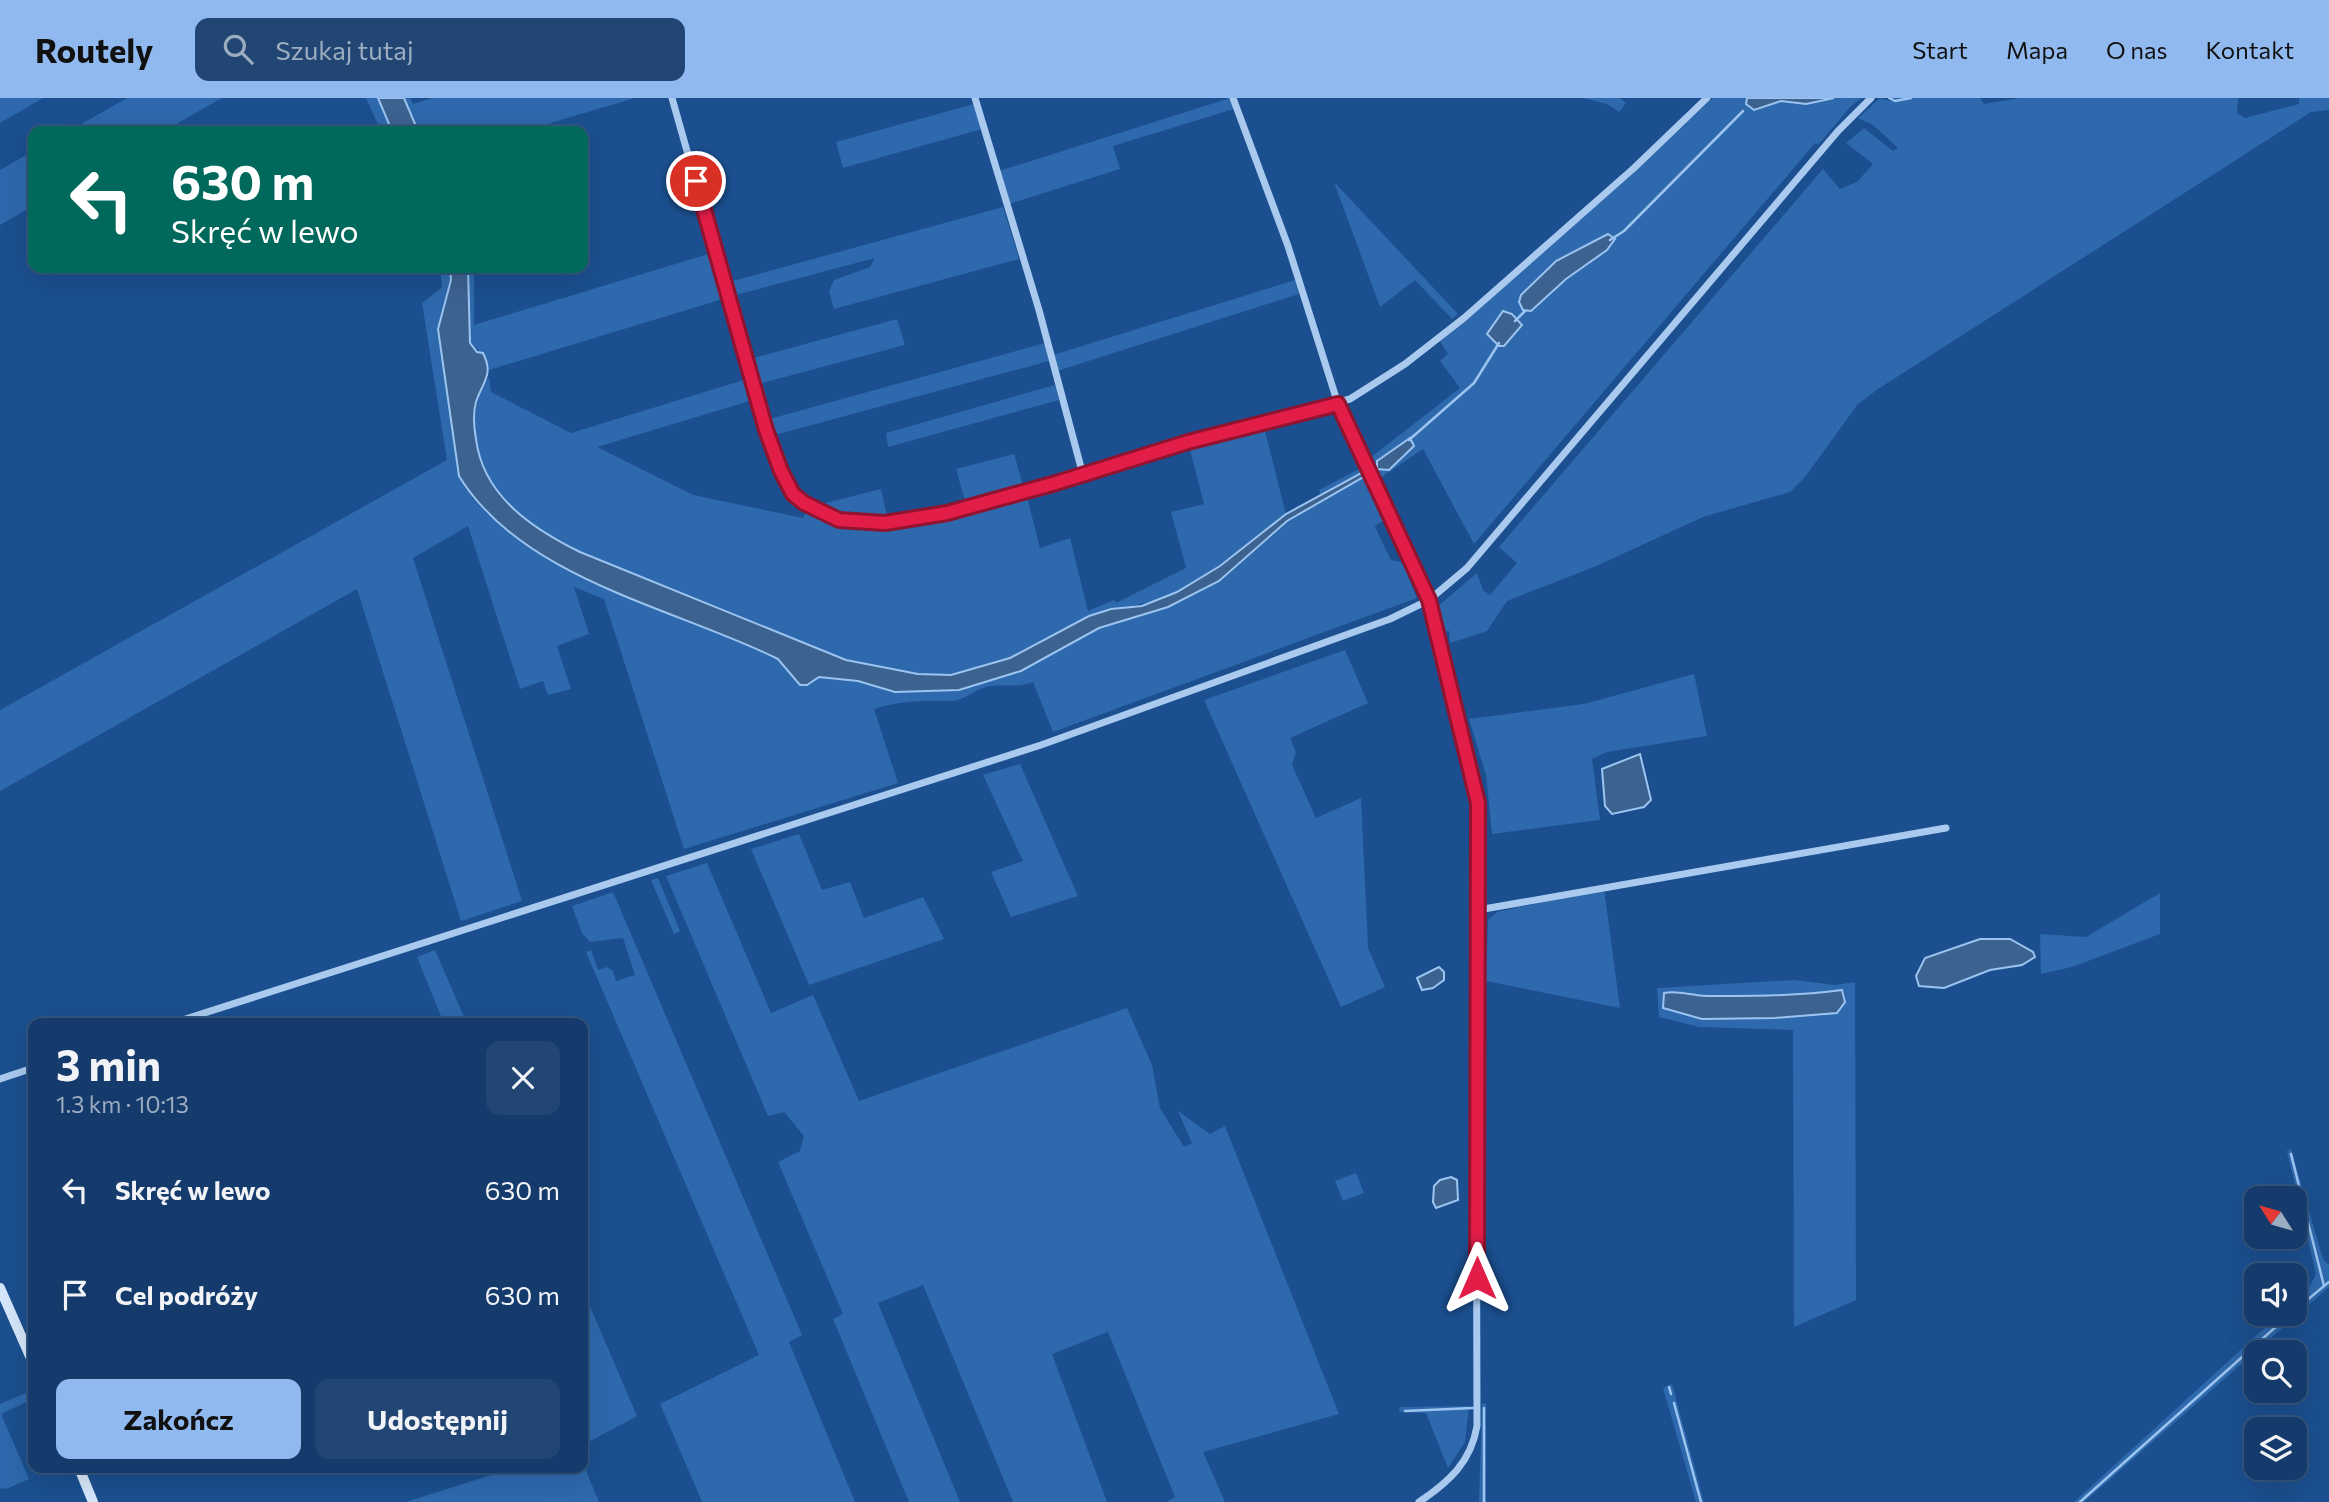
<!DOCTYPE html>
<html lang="pl">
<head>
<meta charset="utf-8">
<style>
	body { margin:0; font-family:Commissioner,sans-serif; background:#214673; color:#f1f3f6; height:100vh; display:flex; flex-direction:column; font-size:26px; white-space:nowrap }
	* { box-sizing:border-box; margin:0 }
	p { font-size:23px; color:#9dadc1 }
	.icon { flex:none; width:38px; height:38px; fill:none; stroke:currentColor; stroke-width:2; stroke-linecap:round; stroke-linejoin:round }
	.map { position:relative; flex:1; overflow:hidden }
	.details { position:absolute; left:28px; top:920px; width:560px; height:455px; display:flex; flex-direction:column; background:#143b6b; border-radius:14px; box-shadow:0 7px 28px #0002,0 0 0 2px #33557e }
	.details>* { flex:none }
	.hud { position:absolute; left:28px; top:28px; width:560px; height:147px; border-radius:14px; box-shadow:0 7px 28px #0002,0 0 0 2px #33557e; background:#00695c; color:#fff; overflow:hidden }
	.needle { width:46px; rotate:307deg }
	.controls { position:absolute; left:2244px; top:1088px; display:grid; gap:14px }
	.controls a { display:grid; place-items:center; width:63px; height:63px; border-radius:14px; background:#143b6b; box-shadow:0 7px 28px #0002,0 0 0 2px #33557e; font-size:35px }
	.pin { position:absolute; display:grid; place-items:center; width:60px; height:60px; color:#fff; margin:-30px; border:4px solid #fff; border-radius:50%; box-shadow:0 2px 7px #0007 }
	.me { position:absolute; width:77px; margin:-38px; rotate:0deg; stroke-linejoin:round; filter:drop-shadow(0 0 5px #0008) }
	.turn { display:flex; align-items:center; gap:24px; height:147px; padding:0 28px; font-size:32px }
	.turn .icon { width:91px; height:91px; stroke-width:2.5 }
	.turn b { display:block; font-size:49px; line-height:60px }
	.round { display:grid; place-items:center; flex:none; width:74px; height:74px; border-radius:14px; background:#214673 }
	.head { display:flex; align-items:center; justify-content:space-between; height:119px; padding:0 28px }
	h1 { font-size:42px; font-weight:700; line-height:52px }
	.action { display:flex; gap:14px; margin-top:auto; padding:14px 28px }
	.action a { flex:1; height:80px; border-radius:14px; background:#90b9f0; color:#111; font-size:28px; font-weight:700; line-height:80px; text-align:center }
	.action a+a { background:#214673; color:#f1f3f6 }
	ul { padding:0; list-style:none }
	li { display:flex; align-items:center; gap:21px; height:105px; padding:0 28px }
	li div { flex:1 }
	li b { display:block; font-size:26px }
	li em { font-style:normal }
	header { display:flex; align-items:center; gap:42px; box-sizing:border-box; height:98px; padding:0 35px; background:#90b9f0; color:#111 }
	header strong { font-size:33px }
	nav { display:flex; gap:38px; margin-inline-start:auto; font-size:24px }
	.search { width:490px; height:63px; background:#214673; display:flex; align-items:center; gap:18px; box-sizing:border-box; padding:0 24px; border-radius:14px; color:#9dadc1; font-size:26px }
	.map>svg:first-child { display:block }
	.green { fill:#2e69ad; fill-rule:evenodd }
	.water { fill:#3c6290; stroke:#9cc4f0; stroke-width:2 }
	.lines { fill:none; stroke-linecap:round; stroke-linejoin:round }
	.stream { stroke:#9cc4f0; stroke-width:2.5 }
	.street { stroke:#a9c9ee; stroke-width:7 }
	.secondary { stroke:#d6e6fa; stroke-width:10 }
	.route-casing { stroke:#92132f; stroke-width:18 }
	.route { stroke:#e11d48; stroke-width:12 }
</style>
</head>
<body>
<header>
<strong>Routely</strong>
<div class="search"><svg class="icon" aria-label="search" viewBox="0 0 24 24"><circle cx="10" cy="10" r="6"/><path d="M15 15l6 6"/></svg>Szukaj tutaj</div>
<nav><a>Start</a><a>Mapa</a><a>O nas</a><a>Kontakt</a></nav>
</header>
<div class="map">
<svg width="2329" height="1404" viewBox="0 0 2329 1404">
	<rect width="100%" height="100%" fill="#1b4f8f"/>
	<g class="green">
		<polygon points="0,0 43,0 0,25"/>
		<polygon points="127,0 222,0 164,33 69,33"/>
		<polygon points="366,0 378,0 392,33 381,33"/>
		<polygon points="405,0 410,0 413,6 432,0 635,0 524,33 418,33"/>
		<polygon points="1230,0 1234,11 1113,48 1120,71 1009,106 999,73"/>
		<polygon points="1583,0 1620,0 1626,5 1619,14 1607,6"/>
		<path d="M1713,0H1747L1746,3L1764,10L1781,3L1806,6L1834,0H1862L1851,8L1818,47L1815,45L1474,446L1423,351L1380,380L1370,360L1460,290L1440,263L1448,256L1440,243L1628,80ZM1608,137L1614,142L1607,152L1551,193L1556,163Z"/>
		<polygon points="1880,0 1890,3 1893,0 1980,0 1984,6 2020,0 2238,0 2237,15 2245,20 2299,6 2299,0 2329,0 2329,12 2311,14 1878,291 1858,306 1805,379 1790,394 1703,419 1594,469 1507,503 1487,533 1450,545 1449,533 1444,534 1438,508 1477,475 1483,492 1490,497 1517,465 1499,449 1823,71 1840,91 1857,84 1873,66 1846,45 1864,30 1893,53 1898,50 1873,27 1858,20"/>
		<polygon points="974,6 982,31 843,70 836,44"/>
		<polygon points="33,53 33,108 0,127 0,72"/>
		<polygon points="1335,87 1336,86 1458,216 1452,221 1415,182 1380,209"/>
		<polygon points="1003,109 1019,161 834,211 829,193 834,182 870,169 875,160 732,198 729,184"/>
		<polygon points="715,154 726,200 489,272 485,258 470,245 468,170 474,170 474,227"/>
		<path d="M440,170H450L451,182L440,218L471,398L483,412L536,454L778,561L798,585L819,579L858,583L895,594L959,592L1021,573L1099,530L1168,509L1219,483L1287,423L1365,378L1383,423L1375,428L1376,431L1391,462L1402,464L1417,500L1053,634L1033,584C1018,590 1006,586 990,588C975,590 965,604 949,603C924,602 899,603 874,611L898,685L684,751L604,501L574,489L589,536L557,548L571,591L548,597L543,583L520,591L468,428L413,460L522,803L461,823L357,491L0,693V612L447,362L422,205L442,189Z"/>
		<polygon points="1295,182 1299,196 1057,273 1053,257"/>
		<polygon points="897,221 905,247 758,286 750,261"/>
		<polygon points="1045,245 1049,263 771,338 766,322"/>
		<path d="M489,279L491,294L571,335L747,281L753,302L597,349L693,397L803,420L806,414C883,443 951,418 1027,399L1040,450L1070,440L1088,513L1114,502L1116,505L1186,470L1171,414L1204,406L1190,352L1265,333L1286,416C1249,445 1212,480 1168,498C1142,509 1113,508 1087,520C1043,540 1001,572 951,577C874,583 787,538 718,509C672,490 626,472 580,454C551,440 518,421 496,395C470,364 467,312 489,279Z"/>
		<polygon points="1055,287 1059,302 888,349 886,335"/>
		<polygon points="1014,356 1023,387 965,403 956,371"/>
		<polygon points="1361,370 1363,374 1321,399 1319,392"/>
		<path d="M881,391L888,422C861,423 839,419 814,408Z"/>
		<polygon points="1345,552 1368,605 1290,640 1296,654 1292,667 1316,720 1361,700 1368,850 1385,889 1341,909 1204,602"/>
		<polygon points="1694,576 1707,638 1607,654 1592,661 1600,722 1492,736 1486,677 1469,621 1584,606"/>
		<polygon points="1020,666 1078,798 1011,819 991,774 1023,763 983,677"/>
		<polygon points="799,736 822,792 850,784 864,820 923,799 944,841 809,887 751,751"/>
		<polygon points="707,765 771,915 813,897 859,1003 1127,910 1152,967 1160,1010 1184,1049 1192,1045 1178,1013 1210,1036 1225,1028 1339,1316 1203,1354 1225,1404 1166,1404 1175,1399 1108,1234 1052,1256 1107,1404 1013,1404 923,1187 878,1205 960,1404 909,1404 833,1221 843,1216 778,1064 800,1053 804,1038 784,1014 768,1018 666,778"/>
		<polygon points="658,780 680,833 674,836 651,782"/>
		<polygon points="1604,791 1620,910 1486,883 1488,822 1497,814"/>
		<polygon points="613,794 802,1237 789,1244 855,1404 702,1404 660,1306 759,1257 586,854 591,852 598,872 607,869 613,873 616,883 635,877 623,840 590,844 582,835 572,808"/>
		<polygon points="2160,795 2160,836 2072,869 2041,876 2040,836 2086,839"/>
		<polygon points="435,852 467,926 438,926 443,923 417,859"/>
		<path d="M1794,882L1835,887L1855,884L1856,1202L1794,1229L1793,932L1699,929L1659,919L1657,890ZM1842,892L1846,898L1775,920L1702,921L1662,908L1663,899C1678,891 1688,897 1705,898C1746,900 1801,898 1842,892Z"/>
		<polygon points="2291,1051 2323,1161 2329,1167 2329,1189 2084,1404 2074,1404 2280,1216 2294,1216 2294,1204 2310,1188 2316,1176 2287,1053"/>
		<polygon points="1356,1075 1364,1095 1343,1103 1335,1083"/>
		<polygon points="583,1192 637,1318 583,1347"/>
		<polygon points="1672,1286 1704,1404 1696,1404 1663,1290"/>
		<polygon points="33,1292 33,1301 1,1316 29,1381 6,1391 0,1390 0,1306"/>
		<polygon points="1486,1305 1486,1404 1479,1404 1482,1306"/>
		<polygon points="1469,1308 1465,1344 1448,1370 1426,1315 1399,1314 1400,1309"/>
		<polygon points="583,1365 599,1404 406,1404 513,1370 583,1370"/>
	</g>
	<g class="water">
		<polygon points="378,0 404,0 418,33 392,33"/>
		<polygon points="1747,0 1834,0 1806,6 1781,3 1754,12 1746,6"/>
		<polygon points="1608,136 1615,141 1607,152 1566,181 1531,213 1523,212 1519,204 1521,197 1556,163"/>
		<path d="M450,170H468L470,245L477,254L483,255C494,277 483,283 476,304C473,315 474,330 476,341C483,398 533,431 580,454L846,562L918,576L951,577L1010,560L1089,518L1111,511L1142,508L1177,494L1220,468L1286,416L1363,374L1365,378L1287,423L1219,483L1168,509L1099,530L1021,573L959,592L895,594L858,583L819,579L807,587H800L778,561C675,510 522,481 459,378L438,231L451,182Z"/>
		<polygon points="1503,213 1512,216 1522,227 1504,248 1499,248 1487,236"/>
		<polygon points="1410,340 1414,348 1389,372 1377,371 1377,363"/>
		<polygon points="1640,656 1651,702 1644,709 1612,716 1605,708 1602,671"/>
		<polygon points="1980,841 2010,841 2033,854 2035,859 2022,867 1990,872 1944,890 1919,888 1916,878 1925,860"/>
		<polygon points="1439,869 1444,874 1444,882 1433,890 1422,892 1417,880"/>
		<path d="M1842,892L1845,904L1837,915L1775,920L1702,921L1663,910L1664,895C1679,892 1692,898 1707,898C1751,898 1798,898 1842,892Z"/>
		<polygon points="1451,1079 1457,1082 1458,1102 1436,1110 1433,1104 1434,1088 1440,1082"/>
	</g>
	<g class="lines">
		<g class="stream">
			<polyline points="1889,0 1895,3 1911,0"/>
			<polyline points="1610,142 1624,133 1743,13"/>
			<polyline points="1515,223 1525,213"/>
			<polyline points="1409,342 1474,285 1499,245"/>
			<polyline points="2291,1056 2324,1188"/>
			<polyline points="2294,1213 2329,1184"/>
			<polyline points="2289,1218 2290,1216"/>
			<polyline points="1669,1289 1671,1296"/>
			<polyline points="1674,1305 1701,1404"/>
			<polyline points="1405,1313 1473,1310"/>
			<polyline points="1484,1404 1484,1310"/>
			<polyline points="2080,1404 2279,1226"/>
		</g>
		<g class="street">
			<path d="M672,0L766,332C773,353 779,378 793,396C830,440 898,425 946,415L1188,344L1350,301L1405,266L1464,220L1634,70L1707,0"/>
			<polyline points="975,0 1039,212 1083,377"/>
			<path d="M1233,0L1288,148L1338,306L1429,502L1474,682L1480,754L1476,901L1477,1328C1471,1364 1449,1384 1419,1404"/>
			<polyline points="1478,812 1946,730"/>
			<polyline points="170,926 1041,647 1390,521 1429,502 1467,470 1838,33 1871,0"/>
			<polyline points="0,981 33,970"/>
		</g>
		<g class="secondary">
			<polyline points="0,1190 33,1265"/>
			<polyline points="79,1370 93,1404"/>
		</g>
	</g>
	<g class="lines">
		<g class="route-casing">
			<polyline id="route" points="696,83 766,332 781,373 793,396 804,405 839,422 885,425 947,415 1056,385 1188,344 1338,306 1429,502 1478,705 1477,1180"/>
		</g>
		<use href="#route" class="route"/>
	</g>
</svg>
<div class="controls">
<a><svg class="needle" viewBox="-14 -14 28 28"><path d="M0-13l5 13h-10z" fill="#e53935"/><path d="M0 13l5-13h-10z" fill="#9dadc1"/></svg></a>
<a><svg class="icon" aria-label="sound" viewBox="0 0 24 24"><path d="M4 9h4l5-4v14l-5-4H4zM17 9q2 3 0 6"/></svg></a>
<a><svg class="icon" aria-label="search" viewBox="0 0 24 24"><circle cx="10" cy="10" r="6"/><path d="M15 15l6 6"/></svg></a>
<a><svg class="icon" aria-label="layers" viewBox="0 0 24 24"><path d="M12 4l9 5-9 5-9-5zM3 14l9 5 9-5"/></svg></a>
</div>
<div class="pin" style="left:696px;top:83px;background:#d93025"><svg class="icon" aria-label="arrive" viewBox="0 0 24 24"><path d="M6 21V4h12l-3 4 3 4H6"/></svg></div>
<svg class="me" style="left:1477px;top:1180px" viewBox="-20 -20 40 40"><path d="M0-17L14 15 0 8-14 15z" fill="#e11d48" stroke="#fff" stroke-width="4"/></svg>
<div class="hud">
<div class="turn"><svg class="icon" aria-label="left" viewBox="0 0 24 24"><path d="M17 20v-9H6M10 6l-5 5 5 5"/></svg><div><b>630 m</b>Skręć w lewo</div></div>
</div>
<section class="details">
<div class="head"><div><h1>3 min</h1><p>1.3 km · 10:13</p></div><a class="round"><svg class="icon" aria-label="close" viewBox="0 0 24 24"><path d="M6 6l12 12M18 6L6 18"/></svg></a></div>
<ul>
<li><svg class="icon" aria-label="left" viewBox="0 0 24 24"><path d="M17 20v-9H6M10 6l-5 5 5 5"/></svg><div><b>Skręć w lewo</b></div><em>630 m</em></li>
<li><svg class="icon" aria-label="arrive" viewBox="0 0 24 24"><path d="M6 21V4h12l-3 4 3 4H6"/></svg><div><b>Cel podróży</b></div><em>630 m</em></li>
</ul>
<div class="action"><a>Zakończ</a><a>Udostępnij</a></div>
</section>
</div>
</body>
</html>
